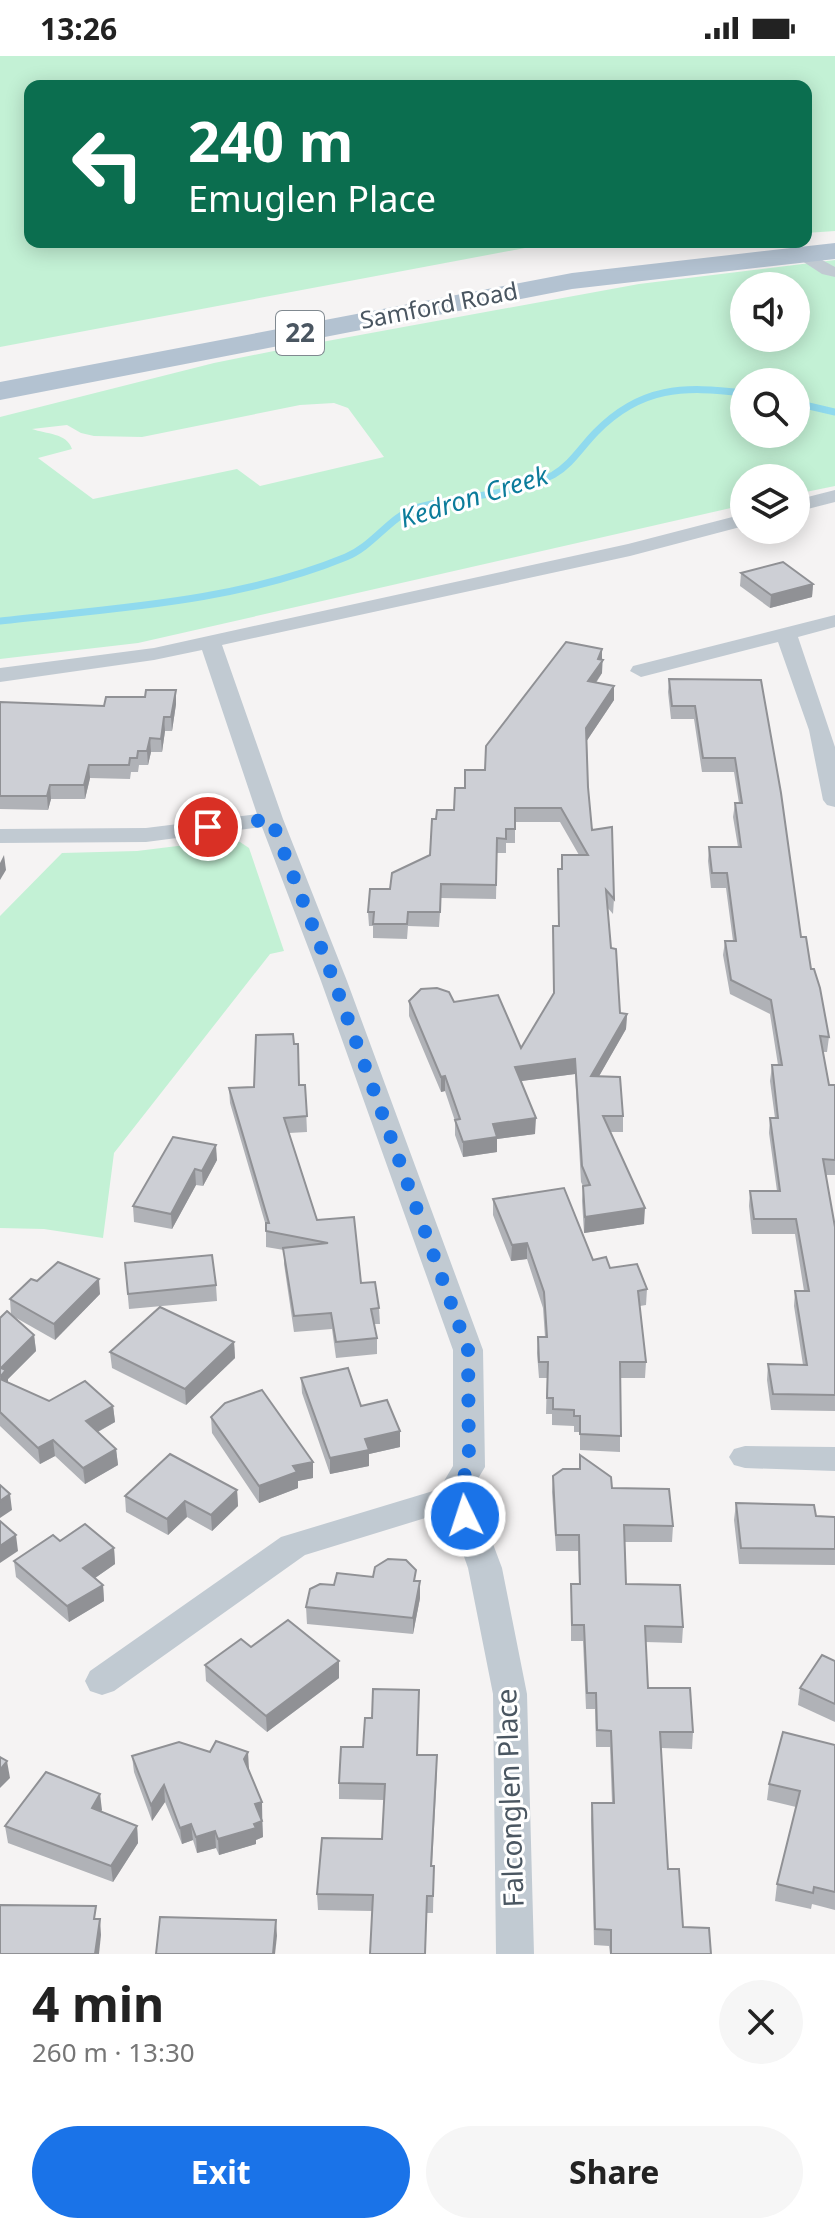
<!DOCTYPE html>
<html lang="en">
<head>
<meta charset="utf-8">
<style>
	body { margin:0; font-family:"Noto Sans",sans-serif; background:#f6f6f6; color:#222; height:100vh; display:flex; flex-direction:column; font-size:30px; white-space:nowrap }
	* { box-sizing:border-box; margin:0 }
	p { font-size:26px; color:#767676 }
	.icon { flex:none; width:44px; height:44px; fill:none; stroke:currentColor; stroke-width:2; stroke-linecap:round; stroke-linejoin:round }
	.map { position:relative; height:1898px; overflow:hidden }
	.panel { display:flex; flex-direction:column; background:#fff; flex:1 }
	.panel>* { flex:none }
	.top-card { position:absolute; left:24px; top:24px; width:788px; height:168px; border-radius:16px; box-shadow:0 4px 20px #0003; background:#0b6e4f; color:#fff; overflow:hidden }
	.controls { position:absolute; left:730px; top:216px; display:grid; gap:16px }
	.controls a { display:grid; place-items:center; width:80px; height:80px; border-radius:50%; background:#fff; box-shadow:0 4px 20px #0003; font-size:40px }
	.pin { position:absolute; display:grid; place-items:center; width:68px; height:68px; color:#fff; margin:-34px; border:4px solid #fff; border-radius:50%; box-shadow:0 2px 8px #0007 }
	.me { position:absolute; width:88px; margin:-44px; rotate:356deg; stroke-linejoin:round; filter:drop-shadow(0 0 6px #0008) }
	.turn { display:flex; align-items:center; gap:28px; height:168px; padding:0 32px; font-size:36px }
	.turn .icon { width:104px; height:104px; stroke-width:2.5 }
	.turn b { display:block; font-size:56px; line-height:68px }
	.round { display:grid; place-items:center; flex:none; width:84px; height:84px; border-radius:42px; background:#f6f6f6 }
	.summary { display:flex; align-items:center; justify-content:space-between; height:136px; padding:0 32px }
	h1 { font-size:48px; font-weight:700; line-height:60px }
	.primary-button { display:flex; gap:16px; margin-top:auto; padding:16px 32px }
	.primary-button a { flex:1; height:92px; border-radius:48px; background:#1a73e8; color:#fff; font-size:32px; font-weight:700; line-height:92px; text-align:center }
	.primary-button a+a { background:#f6f6f6; color:#222 }
	.status { display:flex; justify-content:space-between; align-items:center; height:56px; padding:0 40px; background:#fff; direction:ltr }
	.status svg { height:22px; fill:currentColor }
	.map>svg:first-child { display:block }
	.green { fill:#c3f1d5; fill-rule:evenodd }
	.lines { fill:none; stroke-linecap:round; stroke-linejoin:round }
	.stream { stroke:#90daee; stroke-width:7 }
	.street { fill:#c1cad2; fill-rule:evenodd }
	.primary { fill:#b3c2d1; fill-rule:evenodd }
	.wall { fill:#b0b2b7 }
	.shaded-wall { fill:#909195 }
	.building { fill:#cdcfd5; stroke:#909195; stroke-width:2 }
	.route { stroke:#1a73e8; stroke-width:14; stroke-dasharray:0 25.2 }
	.labels { text-anchor:middle; stroke-width:6; stroke-linejoin:round; paint-order:stroke }
	.far-street-label { font-size:24px; fill:#4a5661; stroke:#fff }
	.shield { fill:#fff; stroke:#808990; stroke-width:2 }
	.shield-label { font-size:26px; font-weight:bold; fill:#4a5661 }
	.far-water-label { font-size:26px; font-style:italic; fill:#0c7c9b; stroke:#fff }
	.street-label { font-size:28px; fill:#4a5661; stroke:#fff }
</style>
</head>
<body>
<div class="status"><b>13:26</b><svg viewBox="0 0 49 12"><path d="M0 12V9h3v3zM5 12V6h3v6zM10 12V3h3v9zM15 12V0h3v12zM26 1h20v11H26zM47 4h2v5h-2z"/></svg></div>
<div class="map">
<svg width="835" height="1898" viewBox="0 0 835 1898">
	<rect width="100%" height="100%" fill="#f5f3f3"/>
	<g class="green">
		<polygon points="0,0 835,0 835,175 806,177 806,30 30,30 30,186 632,186 530,191 0,291"/>
		<path d="M835,204V430L796,438V422H744V449L138,587L0,603V361L214,307L289,292L639,228ZM744,230H796V282H744ZM744,326H796V378H744ZM334,347L348,352L384,401L260,430L237,413L93,443L38,402L72,393C67,377 46,378 32,373L67,369L81,377L94,380L142,381L300,349Z"/>
		<polygon points="218,785 240,786 249,792 284,895 270,898 114,1097 103,1182 44,1173 0,1172 0,860 62,797 137,795"/>
	</g>
	<g class="lines">
		<g class="stream">
			<polyline points="796,347 835,356"/>
			<path d="M0,565C116,552 237,546 346,501C373,490 389,462 415,452C459,439 510,441 553,419C571,409 582,390 596,376C641,330 684,330 744,337"/>
		</g>
		<g class="street">
			<polygon points="802,193 835,211 835,221 822,218 796,201 794,198"/>
			<polygon points="835,434 835,446 796,456 796,444"/>
			<polygon points="744,458 744,470 630,500 222,589 283,763 347,925 483,1294 485,1411 476,1426 475,1440 502,1512 527,1638 534,1898 496,1898 493,1638 468,1512 448,1455 305,1499 114,1635 102,1639 90,1635 85,1625 90,1615 281,1481 443,1432 444,1425 453,1410 453,1294 321,925 262,771 146,786 0,787 0,773 146,772 257,758 202,594 154,604 0,626 0,612 154,592 628,488"/>
			<polygon points="835,559 835,571 798,581 835,691 835,751 827,749 823,744 809,674 778,586 641,621 630,615 633,610"/>
			<polygon points="745,1390 835,1391 835,1415 745,1412 734,1409 729,1401 734,1393"/>
		</g>
		<polygon class="primary" points="835,187 835,203 572,233 0,344 0,326 572,217"/>
	</g>
	<g class="wall">
		<polygon points="741,517 813,528 812,541 770,552 740,530"/>
		<polygon points="601,604 603,604 602,617 596,627 614,644 587,684 588,731 592,774 614,843 613,858 607,851 611,892 620,957 627,958 626,973 599,1020 623,1060 623,1076 610,1076 644,1168 584,1177 582,1145 583,1130 581,1126 575,1018 521,1025 535,1078 497,1083 497,1096 463,1101 455,1079 455,1065 445,1035 441,1036 409,960 409,945 454,946 521,992 554,939 553,870 558,870 558,813 562,813 562,799 579,799 560,766 515,766 515,787 506,787 506,797 497,797 496,843 441,842 439,871 408,870 407,883 373,882 373,870 369,870 368,856 390,833 430,799 436,763 454,754 465,732"/>
		<polygon points="669,623 761,624 801,881 811,913 829,981 827,996 823,996 829,1029 835,1029 835,1119 826,1119 835,1171 835,1355 771,1354 767,1324 768,1308 803,1309 794,1250 795,1235 804,1235 795,1178 752,1178 749,1150 750,1135 777,1135 769,1077 770,1062 775,1062 770,1025 772,1009 778,1009 770,958 730,938 723,899 725,885 733,885 726,832 711,832 708,805 709,791 738,791 733,761 735,747 739,747 734,716 702,716 694,663 671,663 668,636"/>
		<polygon points="0,646 104,650 176,648 172,675 165,675 162,696 151,696 148,709 139,709 138,716 131,716 130,723 90,722 85,743 51,743 48,754 0,753"/>
		<polygon points="294,988 299,1029 305,1029 307,1076 289,1077 317,1164 379,1252 380,1268 374,1268 377,1282 377,1298 336,1302 332,1273 294,1276 284,1208 284,1194 266,1191 266,1170 230,1047 229,1032 254,1031"/>
		<polygon points="173,1081 217,1104 203,1130 196,1129 172,1173 134,1166 133,1150"/>
		<polygon points="493,1143 593,1204 647,1233 646,1249 640,1250 646,1306 645,1322 620,1322 620,1396 580,1394 580,1376 574,1376 574,1370 552,1369 552,1358 546,1358 547,1322 539,1322 537,1297 538,1281 545,1281 543,1252 527,1203 511,1205 493,1159"/>
		<polygon points="125,1207 216,1229 217,1245 129,1253"/>
		<polygon points="37,1225 100,1238 55,1284 11,1259 10,1243"/>
		<polygon points="0,1262 34,1279 36,1295 8,1323 8,1327 49,1345 113,1350 115,1366 98,1376 116,1393 118,1409 85,1428 55,1400 40,1408 0,1370"/>
		<polygon points="234,1286 235,1302 186,1349 112,1312 110,1296"/>
		<polygon points="301,1322 361,1350 400,1391 369,1398 369,1410 330,1418 302,1337"/>
		<polygon points="211,1361 313,1406 313,1422 298,1425 298,1432 259,1447 212,1377"/>
		<polygon points="553,1420 612,1432 673,1470 672,1486 625,1486 626,1528 683,1571 682,1587 645,1586 648,1632 693,1676 692,1693 661,1692 668,1813 683,1871 711,1898 610,1898 609,1890 594,1889 591,1763 592,1747 612,1747 610,1691 596,1691 595,1653 586,1653 583,1585 571,1585 571,1528 579,1528 578,1495 556,1495 552,1436"/>
		<polygon points="237,1434 238,1450 212,1475 187,1461 168,1479 126,1456 125,1440"/>
		<polygon points="736,1447 816,1460 835,1461 835,1509 739,1508 734,1464"/>
		<polygon points="60,1485 114,1492 115,1508 95,1522 103,1529 104,1545 69,1566 16,1521 14,1505"/>
		<polygon points="416,1525 420,1542 413,1578 307,1568 306,1551 334,1529"/>
		<polygon points="251,1591 339,1622 267,1676 206,1625 205,1609"/>
		<polygon points="835,1605 835,1666 798,1649 800,1632"/>
		<polygon points="419,1651 417,1699 437,1716 432,1810 434,1810 433,1857 427,1857 425,1898 370,1898 372,1855 318,1854 317,1838 382,1783 384,1744 339,1743 339,1727 363,1691 372,1662"/>
		<polygon points="835,1689 835,1854 812,1848 811,1853 775,1845 777,1828 796,1751 767,1744 769,1728"/>
		<polygon points="210,1696 248,1696 248,1714 262,1746 263,1781 256,1784 256,1788 219,1799 216,1792 197,1797 193,1784 182,1788 165,1746 152,1765 134,1716 132,1700"/>
		<polygon points="100,1738 101,1755 137,1770 138,1787 113,1826 8,1787 5,1770"/>
	</g>
	<g class="shaded-wall">
		<polygon points="813,528 812,541 770,552 771,539"/>
		<polygon points="602,593 602,617 587,639 588,625"/>
		<polygon points="614,630 614,644 586,686 586,672"/>
		<polygon points="176,634 176,648 172,675 171,661"/>
		<polygon points="164,661 165,675 162,696 161,683"/>
		<polygon points="150,682 151,696 148,709 147,695"/>
		<polygon points="89,709 90,722 85,743 84,729"/>
		<polygon points="50,729 51,743 48,754 47,740"/>
		<polygon points="4,799 6,814 0,824 0,807"/>
		<polygon points="627,958 626,973 590,1036 591,1020"/>
		<polygon points="575,1003 575,1018 514,1026 515,1011"/>
		<polygon points="445,1020 445,1035 441,1036 441,1021"/>
		<polygon points="536,1062 535,1078 497,1083 497,1096 463,1101 463,1086 493,1068"/>
		<polygon points="216,1089 217,1104 203,1130 202,1115"/>
		<polygon points="195,1113 196,1129 172,1173 171,1158"/>
		<polygon points="645,1152 644,1168 584,1177 585,1161"/>
		<polygon points="527,1187 527,1203 511,1205 512,1189"/>
		<polygon points="99,1223 100,1238 55,1284 54,1268"/>
		<polygon points="34,1279 36,1295 8,1323 8,1330 0,1338 1,1312"/>
		<polygon points="234,1286 235,1302 186,1349 185,1333"/>
		<polygon points="113,1350 115,1366 88,1381 86,1365"/>
		<polygon points="400,1375 400,1391 369,1398 369,1410 330,1418 330,1402 365,1383"/>
		<polygon points="53,1384 55,1400 40,1408 38,1392"/>
		<polygon points="116,1393 118,1409 85,1428 83,1412"/>
		<polygon points="313,1406 313,1422 298,1425 298,1432 259,1447 259,1430 293,1410"/>
		<polygon points="237,1434 238,1450 212,1475 211,1459"/>
		<polygon points="10,1438 12,1454 0,1462 0,1445"/>
		<polygon points="185,1445 187,1461 168,1479 167,1463"/>
		<polygon points="16,1479 18,1495 0,1507 0,1490"/>
		<polygon points="114,1492 115,1508 85,1529 83,1512"/>
		<polygon points="420,1525 420,1542 413,1578 413,1562"/>
		<polygon points="103,1529 104,1545 69,1566 67,1550"/>
		<polygon points="339,1605 339,1622 267,1676 266,1660"/>
		<polygon points="248,1696 249,1713 245,1720 244,1703"/>
		<polygon points="7,1705 10,1722 0,1732 0,1714"/>
		<polygon points="164,1729 165,1746 152,1765 151,1749"/>
		<polygon points="100,1738 102,1754 94,1768 92,1752"/>
		<polygon points="262,1746 262,1762 256,1764 255,1748"/>
		<polygon points="262,1765 263,1781 256,1784 256,1788 219,1799 218,1783"/>
		<polygon points="191,1768 193,1784 182,1788 180,1772"/>
		<polygon points="137,1770 138,1787 113,1826 111,1810"/>
		<polygon points="215,1775 216,1792 197,1797 196,1781"/>
		<polygon points="100,1863 101,1879 99,1898 95,1898"/>
		<polygon points="276,1864 277,1880 275,1898 273,1898"/>
	</g>
	<g class="building">
		<polygon points="783,506 813,528 771,539 741,517"/>
		<polygon points="566,586 602,593 598,603 603,604 588,625 614,630 586,672 588,731 592,774 612,771 614,843 606,834 611,892 616,893 620,957 627,958 591,1020 620,1021 623,1060 603,1060 645,1152 585,1161 583,1130 590,1129 582,1110 575,1003 515,1011 536,1062 493,1068 497,1081 463,1086 455,1064 460,1063 445,1020 441,1021 409,945 421,933 437,932 449,936 454,946 498,939 521,992 554,937 553,870 559,870 558,813 562,813 562,799 588,799 561,752 515,752 515,773 506,773 506,783 497,782 496,829 441,828 440,856 408,856 407,868 373,868 374,856 368,856 370,833 390,833 392,817 430,799 432,763 436,763 437,754 454,754 455,732 465,732 465,714 485,714 486,690"/>
		<polygon points="669,623 761,624 781,737 801,881 806,881 811,913 814,913 820,932 829,981 820,980 829,1029 835,1029 835,1104 823,1103 835,1171 835,1339 773,1338 768,1308 807,1309 795,1235 809,1235 796,1163 754,1163 750,1135 780,1135 770,1062 778,1062 772,1009 782,1009 771,944 731,924 725,885 736,885 727,817 712,817 709,791 741,791 735,747 742,747 735,702 703,702 695,650 672,650"/>
		<polygon points="146,634 176,634 171,661 164,661 161,683 150,682 147,695 138,695 137,702 130,702 129,709 89,709 84,729 50,729 47,740 0,740 0,646 104,650 106,641 145,641"/>
		<polygon points="293,978 294,988 298,988 299,1029 305,1029 307,1060 284,1062 317,1164 354,1161 361,1227 375,1226 379,1252 371,1253 377,1282 336,1286 331,1257 294,1260 283,1192 328,1187 266,1175 266,1167 269,1167 229,1032 254,1031 256,979"/>
		<polygon points="173,1081 216,1089 202,1115 195,1113 171,1158 133,1150"/>
		<polygon points="564,1132 593,1204 606,1201 610,1212 637,1208 647,1233 638,1235 646,1306 620,1306 621,1380 580,1378 580,1360 574,1360 574,1354 553,1353 553,1342 547,1342 548,1306 539,1306 538,1281 547,1281 544,1236 527,1187 512,1189 493,1143"/>
		<polygon points="212,1199 216,1229 128,1238 125,1207"/>
		<polygon points="58,1206 99,1223 54,1268 10,1243 31,1223 37,1225"/>
		<polygon points="160,1251 234,1286 185,1333 110,1296"/>
		<polygon points="7,1255 34,1279 1,1312 6,1314 0,1321 0,1262"/>
		<polygon points="348,1312 361,1350 387,1344 400,1375 365,1383 369,1394 330,1402 301,1322"/>
		<polygon points="0,1323 49,1345 85,1325 113,1350 86,1365 116,1393 83,1412 53,1384 38,1392 0,1356"/>
		<polygon points="262,1334 313,1406 293,1410 297,1416 259,1430 211,1361 225,1347"/>
		<polygon points="170,1398 237,1434 211,1459 185,1445 167,1463 125,1440"/>
		<polygon points="580,1399 611,1421 612,1432 669,1433 673,1470 624,1469 626,1528 680,1529 683,1571 645,1570 648,1632 690,1632 693,1676 660,1676 668,1813 679,1813 683,1871 709,1872 711,1898 611,1898 611,1874 595,1873 592,1747 614,1747 611,1675 597,1674 596,1637 587,1637 584,1569 572,1569 571,1528 580,1528 579,1479 556,1479 553,1420 563,1413 580,1413"/>
		<polygon points="0,1429 10,1438 0,1445"/>
		<polygon points="736,1447 814,1449 816,1460 835,1461 835,1493 741,1492"/>
		<polygon points="0,1465 16,1479 0,1490"/>
		<polygon points="85,1468 114,1492 83,1512 103,1529 67,1550 14,1505 53,1479 60,1485"/>
		<polygon points="388,1503 406,1504 416,1514 414,1525 420,1525 413,1562 306,1551 310,1533 320,1528 334,1529 337,1517 373,1521 375,1511"/>
		<polygon points="288,1564 339,1605 266,1660 205,1609 241,1583 251,1591"/>
		<polygon points="822,1599 835,1605 835,1648 800,1632"/>
		<polygon points="373,1633 419,1634 417,1699 437,1699 431,1810 434,1810 433,1840 427,1840 425,1898 370,1898 373,1839 317,1838 322,1782 382,1783 385,1728 339,1727 341,1691 363,1691 365,1662 372,1662"/>
		<polygon points="783,1676 835,1689 835,1836 814,1831 813,1837 777,1828 800,1735 769,1728"/>
		<polygon points="216,1685 248,1696 244,1703 262,1746 255,1748 262,1765 254,1768 256,1772 218,1783 215,1775 196,1781 191,1768 180,1772 164,1729 151,1749 132,1700 179,1686 210,1696"/>
		<polygon points="0,1701 7,1705 0,1714"/>
		<polygon points="46,1716 100,1738 92,1752 137,1770 111,1810 5,1770"/>
		<polygon points="0,1849 96,1850 94,1863 100,1863 95,1898 0,1898"/>
		<polygon points="160,1861 276,1864 273,1898 156,1898"/>
	</g>
	<g class="lines">
		<path class="route" d="M208,771L271,763L334,925L468,1294L469,1411C458,1429 459,1439 465,1460"/>
	</g>
	<g class="labels">
		<g class="far-street-label">
			<text transform="translate(439 250) rotate(-11)" y="8">Samford Road</text>
		</g>
		<rect class="shield" x="276" y="255" width="48" height="44" rx="6"/>
		<g class="shield-label">
			<text x="300" y="286">22</text>
		</g>
		<g class="far-water-label">
			<text transform="translate(474 441) rotate(-17)" y="9">Kedron Creek</text>
		</g>
		<g class="street-label">
			<text transform="translate(510 1742) rotate(-92)" y="10">Falconglen Place</text>
		</g>
	</g>
</svg>
<div class="controls">
<a><svg class="icon" aria-label="sound" viewBox="0 0 24 24"><path d="M4 9h4l5-4v14l-5-4H4zM17 9q2 3 0 6"/></svg></a>
<a><svg class="icon" aria-label="search" viewBox="0 0 24 24"><circle cx="10" cy="10" r="6"/><path d="M15 15l6 6"/></svg></a>
<a><svg class="icon" aria-label="layers" viewBox="0 0 24 24"><path d="M12 4l9 5-9 5-9-5zM3 14l9 5 9-5"/></svg></a>
</div>
<div class="pin" style="left:208px;top:771px;background:#d93025"><svg class="icon" aria-label="arrive" viewBox="0 0 24 24"><path d="M6 21V4h12l-3 4 3 4H6"/></svg></div>
<svg class="me" style="left:465px;top:1460px" viewBox="-20 -20 40 40"><circle r="17" fill="#1a73e8" stroke="#fff" stroke-width="3"/><path d="M0-11L8 9 0 5-8 9z" fill="#fff"/></svg>
<div class="top-card">
<div class="turn"><svg class="icon" aria-label="left" viewBox="0 0 24 24"><path d="M17 20v-9H6M10 6l-5 5 5 5"/></svg><div><b>240 m</b>Emuglen Place</div></div>
</div>
</div>
<section class="panel">
<div class="summary"><div><h1>4 min</h1><p>260 m · 13:30</p></div><a class="round"><svg class="icon" aria-label="close" viewBox="0 0 24 24"><path d="M6 6l12 12M18 6L6 18"/></svg></a></div>
<div class="primary-button"><a>Exit</a><a>Share</a></div>
</section>
</body>
</html>
